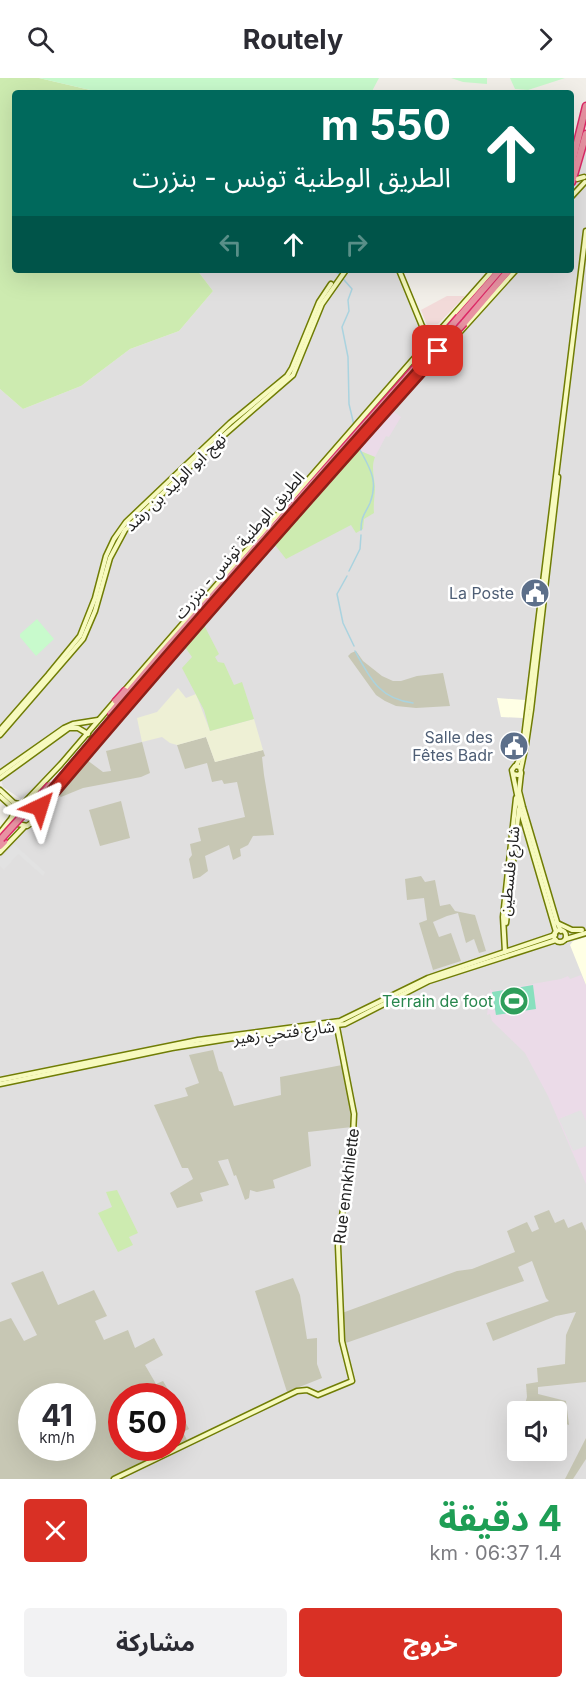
<!DOCTYPE html>
<html lang="ar">
<head>
<meta charset="utf-8">
<style>
	body { margin:0; font-family:Inter,"Noto Sans Arabic",sans-serif; background:#f2f2f3; color:#2b2b33; direction:rtl; height:100vh; display:flex; flex-direction:column; font-size:22px; white-space:nowrap }
	* { box-sizing:border-box; margin:0 }
	p { font-size:20px; color:#7c7c81 }
	.icon { flex:none; width:33px; height:33px; fill:none; stroke:currentColor; stroke-width:2; stroke-linecap:round; stroke-linejoin:round }
	.map { position:relative; height:1401px; overflow:hidden; direction:ltr }
	.drawer { display:flex; flex-direction:column; background:#fff; flex:1 }
	.drawer>* { flex:none }
	.top-card { position:absolute; left:12px; top:12px; width:562px; height:183px; border-radius:6px; box-shadow:0 6px 24px #0002; direction:rtl; background:#00695c; color:#fff; overflow:hidden }
	.tools { position:absolute; left:507px; top:1323px; display:grid; gap:12px }
	.tools a { display:grid; place-items:center; width:60px; height:60px; border-radius:6px; background:#fff; box-shadow:0 6px 24px #0002; font-size:30px }
	.speed { position:absolute; left:18px; top:1305px; display:flex; gap:12px; font-size:30px; font-weight:700; text-align:center }
	.speed>* { display:grid; place-content:center; width:78px; height:78px; border-radius:50%; background:#fff; box-shadow:0 6px 24px #0002; line-height:1 }
	.speed small { font-size:15px; font-weight:400 }
	.speed .limit { border:9px solid #d22; background:#fff; color:#111 }
	.pin { position:absolute; display:grid; place-items:center; width:51px; height:51px; color:#fff; margin:-26px; border-radius:12px; box-shadow:0 3px 9px #0006 }
	.me { position:absolute; width:66px; margin:-33px; rotate:41deg; stroke-linejoin:round; filter:drop-shadow(0 0 4px #0008) }
	.turn { display:flex; align-items:center; gap:21px; height:126px; padding:0 24px; font-size:27px }
	.turn .icon { width:78px; height:78px; stroke-width:2.5 }
	.turn b { display:block; font-size:42px; line-height:51px }
	.lanes { display:flex; align-items:center; height:57px; padding:0 24px; background:#0003; justify-content:center; gap:30px; direction:ltr }
	.lanes .off { opacity:.35 }
	.round { display:grid; place-items:center; flex:none; width:63px; height:63px; border-radius:6px; background:#f2f2f3 }
	.overview { display:flex; align-items:center; justify-content:space-between; height:102px; padding:0 24px }
	h1 { font-size:36px; font-weight:700; line-height:45px; color:#1e9e55 }
	.primary-button { display:flex; gap:12px; margin-top:auto; padding:12px 24px }
	.primary-button a { flex:1; height:69px; border-radius:6px; background:#d93025; color:#fff; font-size:24px; font-weight:700; line-height:69px; text-align:center }
	.primary-button a+a { background:#f2f2f3; color:#2b2b33 }
	header { display:flex; justify-content:space-between; align-items:center; height:78px; padding:0 24px; background:#fff; font-size:27px; font-weight:700 }
	.map>svg:first-child { display:block }
	.residential { fill:#e0dfdf; fill-rule:evenodd }
	.commercial { fill:#f2dad9 }
	.industrial { fill:#ebdbe8 }
	.education { fill:#ffffe5 }
	.construction { fill:#c7c7b4; fill-rule:evenodd }
	.farmland { fill:#eef0d5 }
	.grass { fill:#cdebb0 }
	.park { fill:#c8facc }
	.pitch { fill:#88e0be }
	.parking { fill:#e2e2e2 }
	.lines { fill:none; stroke-linecap:round; stroke-linejoin:round }
	.stream { stroke:#aad3df; stroke-width:1.5 }
	.secondary-casing { stroke:#707d05; stroke-width:7 }
	.highway-casing { stroke:#dc2a67; stroke-width:9 }
	.secondary { stroke:#f7fabf; stroke-width:4 }
	.highway { stroke:#e892a2; stroke-width:6 }
	.highway-bridge-casing { stroke:#dc2a67; stroke-width:9; stroke-linecap:butt }
	.highway-bridge { stroke:#e892a2; stroke-width:6 }
	.route-casing { stroke:#8d1f18; stroke-width:15 }
	.route { stroke:#d93025; stroke-width:10 }
	.labels { text-anchor:middle; stroke-width:5; stroke-linejoin:round; paint-order:stroke }
	.street-label { font-size:16px; fill:#222; stroke:#fff }
	.service-label { font-size:16px; fill:#4e5e75; stroke:#fff; text-anchor:end }
	.leisure-label { font-size:16px; fill:#27864d; stroke:#fff; text-anchor:end }
</style>
</head>
<body>
<header><svg class="icon" aria-label="forward" viewBox="0 0 24 24"><path d="M9 5l7 7-7 7"/></svg>Routely<svg class="icon" aria-label="search" viewBox="0 0 24 24"><circle cx="10" cy="10" r="6"/><path d="M15 15l6 6"/></svg></header>
<div class="map">
<svg width="586" height="1401" viewBox="0 0 586 1401">
	<rect width="100%" height="100%" fill="#f2efe9"/>
	<g class="residential">
		<path d="M586,69V1401H0V771L513,192H572V111ZM32,1318H82V1370H32ZM122,1318H172V1370H122ZM518,1334H556V1372H518Z"/>
		<polygon points="197,192 400,192 421,247 423,259 420,271 31,717 21,721 3,709 0,698 0,311 23,331 81,308 130,271 179,253 213,213"/>
	</g>
	<polygon class="commercial" points="447,218 465,218 438,246 427,247 421,232"/>
	<g class="industrial">
		<polygon points="393,333 401,339 389,359 386,358 375,379 358,372"/>
		<polygon points="581,897 586,907 586,1106 548,1018 525,975 492,943 490,936 487,937 490,911 493,913 561,901 568,898 570,901"/>
	</g>
	<g class="education">
		<polygon points="497,620 525,622 523,640 501,639"/>
		<polygon points="586,859 586,907 570,867 573,863"/>
	</g>
	<g class="construction">
		<polygon points="356,573 363,583 382,598 393,603 401,603 417,598 443,595 450,628 416,630 396,628 385,623 376,617 348,578 351,575"/>
		<polygon points="206,659 215,684 263,672 265,678 262,679 264,697 274,757 253,758 248,767 240,771 241,778 233,782 229,767 205,778 208,793 200,799 193,801 189,781 192,777 190,766 201,763 198,750 245,739 237,704 224,706 222,702 212,704 207,685 185,691 177,667"/>
		<polygon points="142,664 150,695 141,699 83,710 61,719 57,716 87,682 103,694 111,693 106,673"/>
		<polygon points="121,723 130,760 100,768 89,732"/>
		<polygon points="421,798 425,804 435,802 440,828 450,826 455,833 475,837 486,873 479,875 474,861 466,865 458,835 447,838 433,844 439,859 451,855 461,883 433,892 419,845 427,842 424,820 407,822 405,801"/>
		<polygon points="213,972 219,993 222,994 234,1028 281,1017 280,999 342,987 349,1018 352,1049 308,1054 311,1088 273,1102 275,1110 257,1114 250,1112 249,1120 245,1122 236,1097 234,1098 228,1081 218,1083 229,1107 200,1115 203,1123 177,1130 170,1115 193,1101 188,1090 182,1090 154,1027 188,1018 185,1010 199,1005 189,977"/>
		<polygon points="549,1132 555,1145 564,1141 568,1150 582,1144 586,1153 586,1304 538,1309 538,1316 566,1323 569,1347 557,1343 556,1334 523,1333 527,1319 526,1306 538,1304 537,1290 565,1286 566,1257 576,1234 556,1238 493,1263 486,1245 549,1223 546,1220 532,1183 518,1189 524,1203 343,1266 342,1235 457,1193 472,1191 515,1174 507,1153 527,1144 532,1154 539,1151 534,1138"/>
		<path d="M43,1193L58,1227L94,1212L107,1238L95,1243L104,1262L128,1252L135,1270L154,1260L163,1277L145,1287L156,1306L163,1303L172,1318H122V1370H172L173,1320L189,1351L183,1354L188,1364L113,1401H0V1244L11,1240L24,1263L37,1257L11,1205ZM32,1318H82V1370H32Z"/>
		<polygon points="293,1200 300,1217 307,1261 317,1260 317,1286 322,1300 287,1314 255,1213"/>
		<polygon points="586,1360 586,1381 573,1401 565,1401"/>
	</g>
	<polygon class="farmland" points="178,610 186,620 196,616 210,653 254,641 263,672 215,684 206,659 177,667 170,665 162,659 142,664 137,640 157,634"/>
	<g class="grass">
		<polygon points="0,0 39,0 103,15 15,15 15,192 197,192 213,213 179,253 130,271 81,308 23,331 0,311"/>
		<path d="M358,372L375,379C371,389 374,398 375,409C375,418 373,426 374,435L364,441L363,451L356,455L351,447L286,481L275,467Z"/>
		<polygon points="204,547 219,576 215,579 218,584 224,585 234,607 242,604 254,641 210,653 204,632 182,590 192,579 185,569"/>
		<polygon points="117,1112 138,1155 129,1159 133,1167 118,1174 98,1135 112,1129 106,1114"/>
	</g>
	<g class="park">
		<polygon points="39,0 379,0 371,15 103,15"/>
		<polygon points="451,0 487,0 487,6 463,4"/>
		<polygon points="510,0 565,0 528,12 515,11"/>
		<polygon points="37,541 54,561 36,578 20,559 20,556"/>
	</g>
	<polygon class="pitch" points="533,907 536,931 496,937 492,914"/>
	<g class="parking">
		<polygon points="14,766 45,794 43,798 18,776 4,792 0,788 0,781"/>
		<polygon points="581,1032 586,1043 586,1068 573,1073 559,1041"/>
	</g>
	<g class="lines">
		<g class="stream">
			<polyline points="330,192 338,195 352,211 348,222 349,233 342,249 348,279 349,326 354,347"/>
			<path d="M359,370C369,389 379,402 370,425C365,436 361,438 361,452"/>
			<polyline points="349,493 360,471 361,457"/>
			<polyline points="347,498 337,516 343,545 354,568"/>
			<path d="M355,573C370,600 379,621 413,625"/>
		</g>
		<g class="secondary-casing">
			<g id="secondary">
				<polyline points="577,101 584,99"/>
				<polyline points="572,118 585,104"/>
				<polyline points="399,192 422,248 431,262"/>
				<polyline points="422,252 424,268"/>
				<polyline points="431,262 493,192"/>
				<circle cx="433" cy="272" r="10"/>
				<polyline points="442,274 516,192"/>
				<polyline points="145,607 434,282"/>
				<polyline points="124,613 423,270"/>
				<polyline points="0,652 48,597 80,558 95,520 106,478 114,461 126,444 230,345 287,298 292,290 319,224 331,206"/>
				<polyline points="0,657 83,561 95,533 110,480 125,452 208,371 293,297 322,226 346,192"/>
				<polyline points="516,688 522,676 586,153"/>
				<polyline points="521,690 526,666 531,632 558,399"/>
				<polyline points="0,695 64,650 73,646 98,642"/>
				<polyline points="521,695 519,713 523,729 557,844 561,853"/>
				<polyline points="513,696 518,697 521,695 520,689 515,688 512,692 520,731 556,854"/>
				<polyline points="0,700 69,650 78,650 88,656"/>
				<polyline points="0,712 14,725 19,726"/>
				<polyline points="0,718 11,728 13,733"/>
				<polyline points="23,726 61,686 115,623"/>
				<polyline points="36,736 55,710"/>
				<polyline points="13,737 18,746 27,748 34,743 35,733"/>
				<polyline points="0,755 11,741 17,729 25,726"/>
				<polyline points="0,774 24,749"/>
				<polyline points="506,845 519,731"/>
				<polyline points="557,845 572,852 582,852"/>
				<circle cx="560" cy="858" r="6"/>
				<polyline points="566,861 586,855"/>
				<polyline points="505,874 503,839 516,720"/>
				<polyline points="0,1002 198,962 340,943 428,900 555,857"/>
				<polyline points="0,1006 172,970 240,959 345,946 429,903 556,862"/>
				<polyline points="114,1401 297,1313 307,1312 318,1317 352,1303 342,1263 338,1168 343,1131 351,1098 354,1036 336,944"/>
			</g>
		</g>
		<g class="highway-casing">
			<g id="highway">
				<polyline points="572,85 586,28"/>
				<polyline points="572,104 586,56"/>
				<polyline points="459,239 500,192"/>
				<polyline points="464,245 509,192"/>
				<polyline points="116,623 125,613"/>
				<polyline points="111,635 161,576 408,298"/>
				<polyline points="52,710 165,580 412,302"/>
				<polyline points="0,768 4,764"/>
			</g>
		</g>
		<use href="#secondary" class="secondary"/>
		<use href="#highway" class="highway"/>
		<g class="highway-bridge-casing">
			<g id="highway-bridge">
				<polyline points="408,298 459,239"/>
				<polyline points="412,302 464,245"/>
				<polyline points="1,761 50,707"/>
			</g>
		</g>
		<use href="#highway-bridge" class="highway-bridge"/>
	</g>
	<g class="lines">
		<g class="route-casing">
			<path id="route" d="M40,729C170,575 303,424 438,273"/>
		</g>
		<use href="#route" class="route"/>
	</g>
	<defs>
		<g id="civic-disc" transform="scale(1.5)"><circle r="9.5" fill="#5c6f8a" stroke="#fff"/><path d="M-.6-6.5H3V-4.5H.6V-3L4-1V1h2V6H-6V1h2V-1L-.6-3ZM-1.2 2.5V6h2.4V2.5Z" fill="#fff"/></g>
		<g id="stadium-disc" transform="scale(1.5)"><circle r="9.5" fill="#2e9e5b" stroke="#fff"/><path d="M0-5a6.5 5 0 1 0 0 10a6.5 5 0 1 0 0-10ZM-3.5-1.8h7v3.6h-7Z" fill="#fff"/></g>
	</defs>
	<g fill-rule="evenodd">
		<use href="#civic-disc" x="535" y="515"/>
		<use href="#civic-disc" x="514" y="668"/>
		<use href="#stadium-disc" x="514" y="923"/>
	</g>
	<g class="labels">
		<g class="street-label">
			<text transform="translate(175 404) rotate(-44)" y="6">نهج ابو الوليد بن رشد</text>
			<text transform="translate(239 467) rotate(-49)" y="6">الطريق الوطنية تونس - بنزرت</text>
			<text transform="translate(509 793) rotate(-84)" y="6">شارع فلسطين</text>
			<text transform="translate(284 954) rotate(-7)" y="6">شارع فتحي زهير</text>
			<text transform="translate(346 1108) rotate(-83)" y="6">Rue ennkhilette</text>
		</g>
		<g class="service-label">
			<text x="514" y="521">La Poste</text>
			<text x="493" y="665">Salle des<tspan x="493" dy="18">Fêtes Badr</tspan></text>
		</g>
		<g class="leisure-label">
			<text x="493" y="929">Terrain de foot</text>
		</g>
	</g>
</svg>
<div class="tools">
<a><svg class="icon" aria-label="sound" viewBox="0 0 24 24"><path d="M4 9h4l5-4v14l-5-4H4zM17 9q2 3 0 6"/></svg></a>
</div>
<div class="speed"><div>41<small>km/h</small></div><div class="limit">50</div></div>
<div class="pin" style="left:438px;top:273px;background:#d93025"><svg class="icon" aria-label="arrive" viewBox="0 0 24 24"><path d="M6 21V4h12l-3 4 3 4H6"/></svg></div>
<svg class="me" style="left:40px;top:729px" viewBox="-20 -20 40 40"><path d="M0-17L14 15 0 8-14 15z" fill="#d93025" stroke="#fff" stroke-width="4"/></svg>
<div class="top-card">
<div class="turn"><svg class="icon" aria-label="ahead" viewBox="0 0 24 24"><path d="M12 20V5M6 11l6-6 6 6"/></svg><div><b>550 m</b>الطريق الوطنية تونس - بنزرت</div></div>
<div class="lanes"><svg class="icon off" aria-label="left" viewBox="0 0 24 24"><path d="M17 20v-9H6M10 6l-5 5 5 5"/></svg><svg class="icon" aria-label="ahead" viewBox="0 0 24 24"><path d="M12 20V5M6 11l6-6 6 6"/></svg><svg class="icon off" aria-label="right" viewBox="0 0 24 24"><path d="M7 20v-9h11M14 6l5 5-5 5"/></svg></div>
</div>
</div>
<section class="drawer">
<div class="overview"><div><h1>4 دقيقة</h1><p>1.4 km · 06:37</p></div><a class="round" style="background:#d93025;color:#fff"><svg class="icon" aria-label="close" viewBox="0 0 24 24"><path d="M6 6l12 12M18 6L6 18"/></svg></a></div>
<div class="primary-button"><a>خروج</a><a>مشاركة</a></div>
</section>
</body>
</html>
